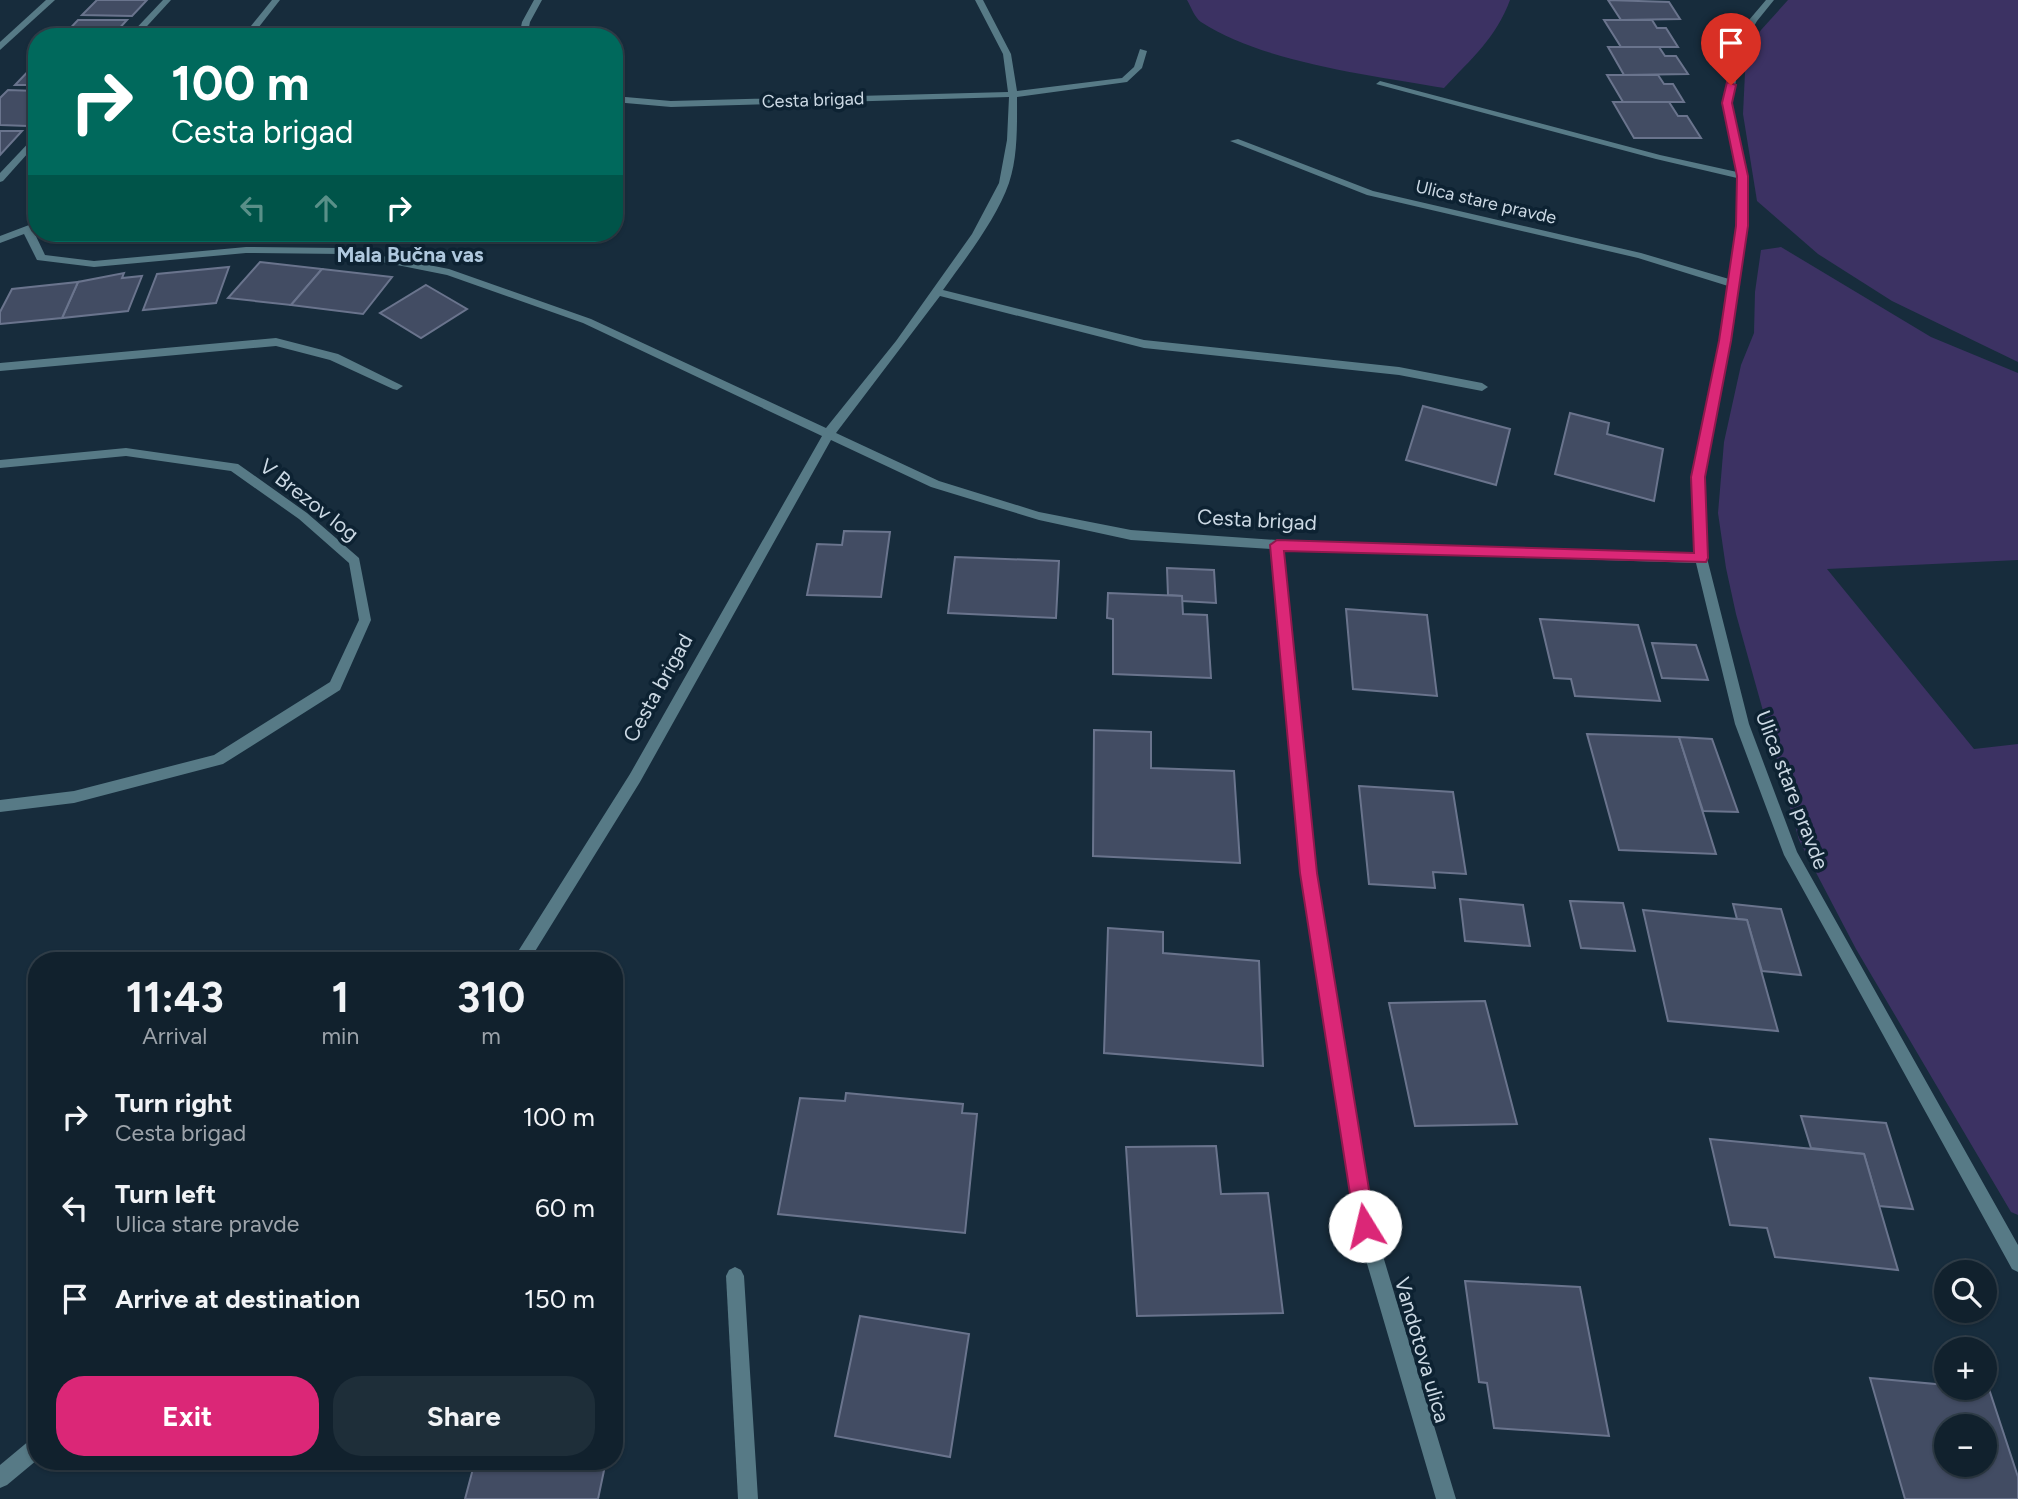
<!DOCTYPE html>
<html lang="en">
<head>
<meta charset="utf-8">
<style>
	body { margin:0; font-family:Figtree,sans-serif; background:#1e2e39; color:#f1f3f6; height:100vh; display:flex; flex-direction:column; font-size:26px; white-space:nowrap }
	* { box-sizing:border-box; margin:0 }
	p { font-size:23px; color:#9ca3aa }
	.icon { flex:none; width:38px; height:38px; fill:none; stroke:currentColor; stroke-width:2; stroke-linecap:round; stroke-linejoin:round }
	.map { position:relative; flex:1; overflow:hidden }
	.panel { position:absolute; left:28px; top:952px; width:595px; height:518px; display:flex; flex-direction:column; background:#11212d; border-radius:28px; box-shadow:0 2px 5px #0004,0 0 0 2px #303e49 }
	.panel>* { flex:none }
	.guide { position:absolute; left:28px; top:28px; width:595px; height:214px; border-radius:28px; box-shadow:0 2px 5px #0004,0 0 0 2px #303e49; background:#00695c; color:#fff; overflow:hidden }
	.tools { position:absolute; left:1934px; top:1260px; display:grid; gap:14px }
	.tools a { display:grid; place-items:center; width:63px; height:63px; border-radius:50%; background:#11212d; box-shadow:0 2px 5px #0004,0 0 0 2px #303e49; font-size:35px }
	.pin { position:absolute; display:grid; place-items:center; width:60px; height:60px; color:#fff; margin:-72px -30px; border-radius:50% 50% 50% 0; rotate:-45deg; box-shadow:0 0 7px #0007 }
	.pin .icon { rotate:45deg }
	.me { position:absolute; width:77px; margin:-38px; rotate:351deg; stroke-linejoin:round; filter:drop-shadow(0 0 5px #0008) }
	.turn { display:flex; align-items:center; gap:24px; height:147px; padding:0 28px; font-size:32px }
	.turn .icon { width:91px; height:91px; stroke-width:2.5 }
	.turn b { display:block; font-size:49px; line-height:60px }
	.lanes { display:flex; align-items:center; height:66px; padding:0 28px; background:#0003; justify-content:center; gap:35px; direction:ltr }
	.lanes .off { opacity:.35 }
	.eta { display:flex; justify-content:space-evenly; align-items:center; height:119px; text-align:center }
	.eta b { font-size:42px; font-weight:700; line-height:49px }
	.cta { display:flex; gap:14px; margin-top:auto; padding:14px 28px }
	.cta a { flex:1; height:80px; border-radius:28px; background:#db2777; color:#fff; font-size:28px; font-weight:700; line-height:80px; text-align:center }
	.cta a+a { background:#1e2e39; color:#f1f3f6 }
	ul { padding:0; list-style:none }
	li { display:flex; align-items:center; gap:21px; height:91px; padding:0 28px }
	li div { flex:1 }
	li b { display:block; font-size:26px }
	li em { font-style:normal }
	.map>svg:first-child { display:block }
	.green { fill:#3c3263 }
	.building { fill:#424c63; stroke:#6a748d; stroke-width:2; fill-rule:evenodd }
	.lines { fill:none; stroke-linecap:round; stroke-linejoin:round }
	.street { fill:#577a86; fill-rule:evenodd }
	.route { fill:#db2777; stroke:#8e194d; stroke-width:2 }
	.labels { text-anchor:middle; stroke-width:7; stroke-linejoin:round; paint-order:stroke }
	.far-street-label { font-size:18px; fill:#ccd9e4; stroke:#0d2232 }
	.far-quarter-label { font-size:21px; font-weight:bold; fill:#afc8de; stroke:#0d2232 }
	.street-label { font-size:21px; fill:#ccd9e4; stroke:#0d2232 }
</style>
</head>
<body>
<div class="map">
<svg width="2018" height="1499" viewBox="0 0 2018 1499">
	<rect width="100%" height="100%" fill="#172c3c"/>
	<g class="green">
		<path d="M1187,0H1510C1496,38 1471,59 1444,88C1371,75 1264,63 1201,22C1195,18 1191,7 1187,0Z"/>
		<polygon points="1788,0 2018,0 2018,362 1892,301 1818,254 1757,201 1743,114 1746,52 1761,30"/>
		<polygon points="1781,247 1931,337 2018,373 2018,560 1827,569 1974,749 2018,744 2018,1215 2011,1212 1856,949 1799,840 1736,614 1726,568 1718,513 1724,442 1741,365 1754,333 1755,292 1761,250"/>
	</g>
	<g class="building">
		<polygon points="97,0 147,0 132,16 82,15"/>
		<polygon points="1608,0 1669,2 1680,19 1621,20"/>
		<polygon points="78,20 127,20 115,33 122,33 119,37 62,37"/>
		<polygon points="1604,20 1652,20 1657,28 1666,28 1678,47 1621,47"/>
		<polygon points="1608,47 1659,47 1665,56 1676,56 1688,74 1624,75"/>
		<polygon points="37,62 37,85 15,85"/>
		<polygon points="1607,75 1658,75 1664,84 1673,84 1684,102 1623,102"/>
		<polygon points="8,90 37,91 37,119 28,126 0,125 0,98"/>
		<polygon points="1613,102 1669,102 1678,116 1687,116 1701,138 1634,138"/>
		<polygon points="0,131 22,131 0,155"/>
		<polygon points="260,262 322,269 291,305 228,298"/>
		<polygon points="229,267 216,303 143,310 157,274"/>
		<polygon points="322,269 392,277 363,314 291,305"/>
		<polygon points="124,273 122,278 142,276 128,311 62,318 78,282"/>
		<polygon points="78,282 62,318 0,324 0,312 12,289"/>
		<polygon points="426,285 467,309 421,338 380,313"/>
		<polygon points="1423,406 1510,429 1496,485 1406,460"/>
		<polygon points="1570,413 1609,423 1607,434 1663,449 1654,501 1555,474"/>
		<polygon points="844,531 890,532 881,597 807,595 817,544 842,545"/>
		<polygon points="955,557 1059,561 1056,618 948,613"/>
		<polygon points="1167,568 1214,570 1216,603 1182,601 1182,596 1168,595"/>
		<polygon points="1108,593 1182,596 1183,614 1207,615 1211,678 1113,674 1113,619 1107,618"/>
		<polygon points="1346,609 1427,615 1437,696 1353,689"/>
		<polygon points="1540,619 1638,625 1660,701 1575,696 1571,679 1554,678"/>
		<polygon points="1652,643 1696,645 1708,680 1662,678"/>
		<polygon points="1094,730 1151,732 1151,768 1234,771 1240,863 1093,856"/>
		<polygon points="1587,734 1679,737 1716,854 1619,850"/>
		<polygon points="1679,737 1712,739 1738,812 1703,811"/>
		<polygon points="1359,786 1453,792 1466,874 1433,872 1435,888 1369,884"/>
		<polygon points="1460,899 1523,905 1530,946 1465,941"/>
		<polygon points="1570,901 1623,903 1635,951 1581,948"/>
		<polygon points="1733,904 1781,909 1801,975 1762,971 1747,920 1737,919"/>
		<polygon points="1643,910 1747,920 1778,1031 1668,1021"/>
		<polygon points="1108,928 1163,932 1163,953 1259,961 1263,1066 1104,1053"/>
		<polygon points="1485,1001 1517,1124 1415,1126 1389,1003"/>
		<polygon points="846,1093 963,1104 962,1113 977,1114 965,1233 778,1214 800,1098 845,1101"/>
		<polygon points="1801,1116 1886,1123 1913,1209 1879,1206 1864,1154 1811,1148"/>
		<polygon points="1710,1139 1864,1154 1898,1270 1775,1257 1767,1228 1730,1225"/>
		<polygon points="1216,1146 1221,1194 1268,1193 1283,1313 1137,1316 1126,1147"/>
		<polygon points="1465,1281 1580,1287 1609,1436 1494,1428 1487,1383 1479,1382"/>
		<polygon points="860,1316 969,1334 950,1457 835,1436"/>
		<path d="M1870,1378L1946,1385V1388L1989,1389L2018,1477V1499H1905ZM1946,1426H1984V1465H1946Z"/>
		<polygon points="475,1461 606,1461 598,1499 465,1499"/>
	</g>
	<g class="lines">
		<g class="street">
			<polygon points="46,0 55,0 0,50 0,42"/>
			<polygon points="163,0 171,0 137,37 128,37"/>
			<polygon points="272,0 280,0 251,37 242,37"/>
			<polygon points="534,0 542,0 530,22 527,37 519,37 522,22"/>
			<path d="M975,0H983L1011,54L1017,91L1122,78L1134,67L1140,49L1147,51L1142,68L1127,82L1017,97C1017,125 1018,156 1009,183C996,220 965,259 943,290L1144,340L1399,367L1482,383L1488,387L1482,391L1399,375L1144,348L940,296L836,433L939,481L1039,512L1131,530L1277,540L1695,553L1692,476L1720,341L1728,286L1638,258L1367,195L1230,141L1238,139L1373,191L1641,253L1729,279L1737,226V178L1656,159L1376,84L1380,81L1660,155L1737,172L1724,103L1734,47L1749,20L1766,0H1774L1757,21L1742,47L1732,103L1747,176V226L1730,341L1704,476L1707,558L1749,724L1797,852L2018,1245V1272L2012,1269L1784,855L1735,724L1696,563L1284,550L1316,873L1374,1226L1456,1499H1436L1356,1226L1302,873L1271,549L1131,540L1039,520L931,487L831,440L640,782L529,961H512L630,774L822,436L583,323L447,275L342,254L246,253L94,267L37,260L24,234L0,243V236L37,222V229L33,230L45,255L94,261L246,247L342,248L449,269L591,319L826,428L896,341L972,234L999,183L1007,140L1009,97L671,107L614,102V96L671,101L1008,92L1003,54Z"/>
			<polygon points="37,134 37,143 3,181 0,182 0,173"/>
			<polygon points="276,338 338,354 403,386 397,390 393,389 330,360 276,346 0,371 0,363"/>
			<polygon points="126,448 238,464 307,513 359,558 371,620 340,690 223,764 74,803 0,812 0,800 74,791 214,755 330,682 359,620 349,563 299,519 231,471 126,456 0,468 0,460"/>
			<polygon points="735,1267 741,1270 744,1276 758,1499 738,1499 726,1276 729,1270"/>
			<polygon points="37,1437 37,1460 7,1485 0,1488 0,1465 30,1440"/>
		</g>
	</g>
	<polygon class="route" points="1727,82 1736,85 1732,103 1748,176 1748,226 1731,341 1705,477 1708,558 1706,562 1284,551 1317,873 1375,1226 1372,1233 1365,1236 1358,1233 1355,1226 1300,873 1270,545 1277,540 1694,553 1691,477 1719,341 1736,226 1737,176 1722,103"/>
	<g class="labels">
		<g class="far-street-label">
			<text transform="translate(813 100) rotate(-2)" y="6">Cesta brigad</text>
			<text transform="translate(1486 202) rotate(13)" y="6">Ulica stare pravde</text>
		</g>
		<g class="far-quarter-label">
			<text x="410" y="262">Mala Bučna vas</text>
		</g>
		<g class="street-label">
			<text transform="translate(309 500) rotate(38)" y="7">V Brezov log</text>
			<text transform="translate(1257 520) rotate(3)" y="7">Cesta brigad</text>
			<text transform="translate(658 688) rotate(-61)" y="7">Cesta brigad</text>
			<text transform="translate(1792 790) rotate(69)" y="7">Ulica stare pravde</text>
			<text transform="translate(1422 1350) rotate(74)" y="7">Vandotova ulica</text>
		</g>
	</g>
</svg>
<div class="tools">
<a><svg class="icon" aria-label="search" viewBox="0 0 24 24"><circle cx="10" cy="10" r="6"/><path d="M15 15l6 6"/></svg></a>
<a>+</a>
<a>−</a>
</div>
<div class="pin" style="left:1731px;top:85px;background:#d93025"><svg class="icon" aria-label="arrive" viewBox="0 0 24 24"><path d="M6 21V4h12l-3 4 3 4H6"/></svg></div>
<svg class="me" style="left:1365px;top:1226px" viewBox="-20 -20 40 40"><circle r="19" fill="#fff"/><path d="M0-13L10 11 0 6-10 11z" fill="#db2777"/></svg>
<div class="guide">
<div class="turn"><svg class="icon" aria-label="right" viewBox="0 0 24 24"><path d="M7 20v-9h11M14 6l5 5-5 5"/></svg><div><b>100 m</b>Cesta brigad</div></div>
<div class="lanes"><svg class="icon off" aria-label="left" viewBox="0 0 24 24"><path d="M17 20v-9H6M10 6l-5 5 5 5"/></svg><svg class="icon off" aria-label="ahead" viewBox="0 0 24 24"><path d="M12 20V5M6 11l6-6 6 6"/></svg><svg class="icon" aria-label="right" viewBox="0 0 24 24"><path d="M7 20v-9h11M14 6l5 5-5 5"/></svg></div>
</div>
<section class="panel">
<div class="eta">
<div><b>11:43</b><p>Arrival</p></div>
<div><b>1</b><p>min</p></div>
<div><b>310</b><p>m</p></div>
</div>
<ul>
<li><svg class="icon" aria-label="right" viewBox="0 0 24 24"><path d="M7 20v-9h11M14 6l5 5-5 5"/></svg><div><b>Turn right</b><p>Cesta brigad</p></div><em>100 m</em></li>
<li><svg class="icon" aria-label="left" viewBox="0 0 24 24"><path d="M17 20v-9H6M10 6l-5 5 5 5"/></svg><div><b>Turn left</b><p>Ulica stare pravde</p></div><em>60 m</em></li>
<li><svg class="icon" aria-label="arrive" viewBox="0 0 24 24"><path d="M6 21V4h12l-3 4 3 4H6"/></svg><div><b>Arrive at destination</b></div><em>150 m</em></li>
</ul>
<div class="cta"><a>Exit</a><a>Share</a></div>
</section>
</div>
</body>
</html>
